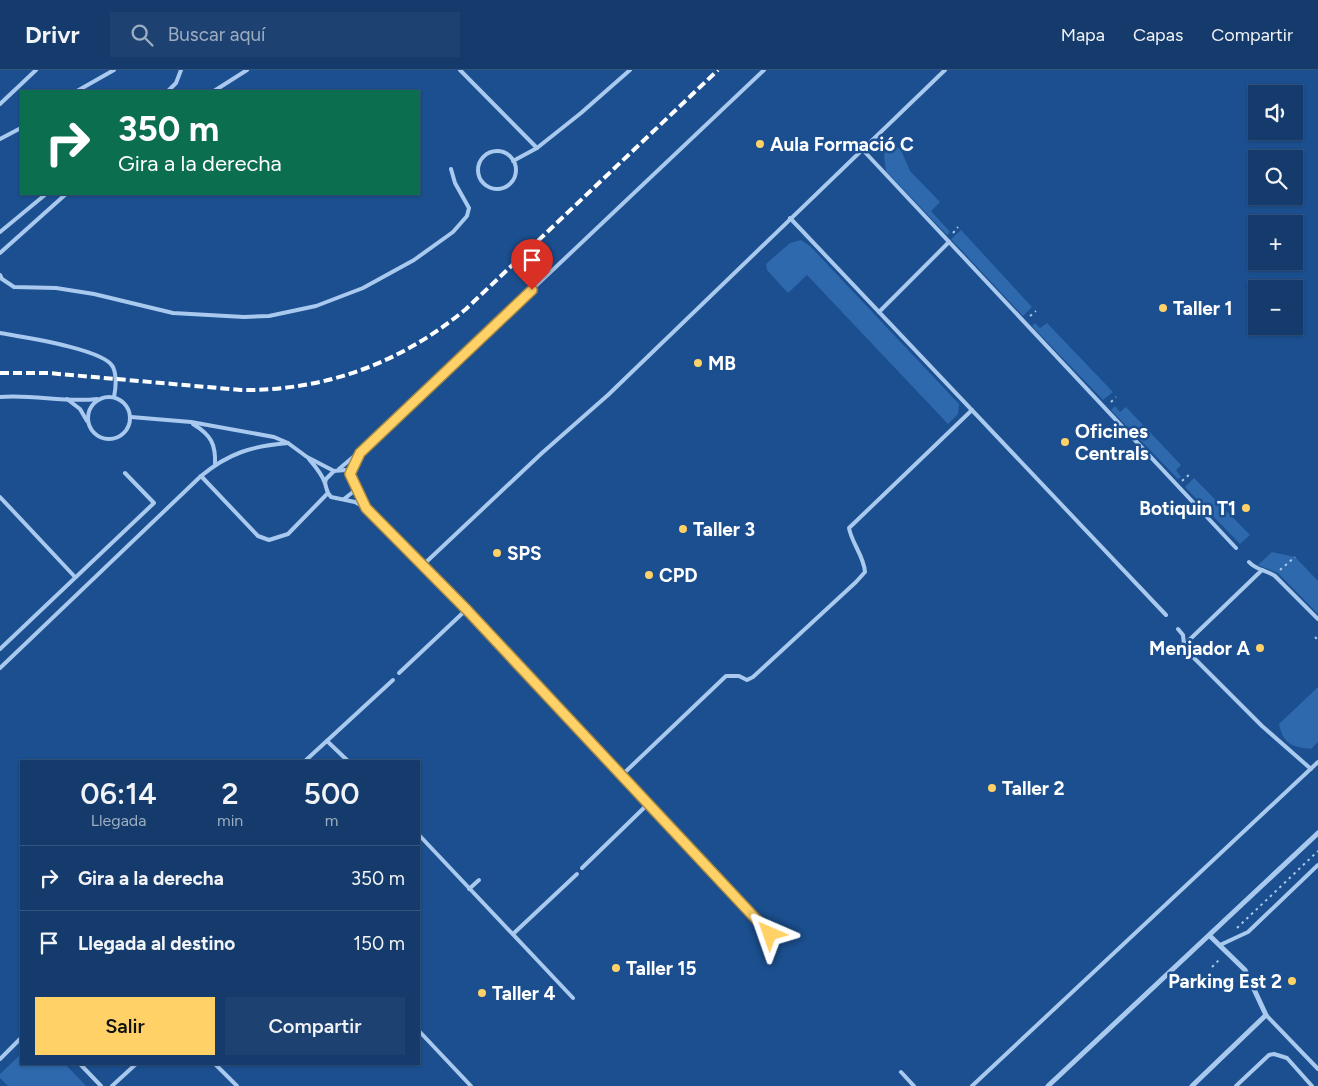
<!DOCTYPE html>
<html lang="es">
<head>
<meta charset="utf-8">
<style>
	body { margin:0; font-family:Figtree,sans-serif; background:#1d4271; color:#f1f3f6; height:100vh; display:flex; flex-direction:column; font-size:19px; white-space:nowrap }
	* { box-sizing:border-box; margin:0 }
	p { font-size:16px; color:#9dadc1 }
	.icon { flex:none; width:28px; height:28px; fill:none; stroke:currentColor; stroke-width:2; stroke-linecap:round; stroke-linejoin:round }
	.map { position:relative; flex:1; overflow:hidden }
	.sheet { position:absolute; left:20px; top:690px; width:400px; height:305px; display:flex; flex-direction:column; background:#143b6b; border-radius:0px; box-shadow:0 1px 4px #0004,0 0 0 1px #33557e }
	.sheet>* { flex:none }
	.hud { position:absolute; left:20px; top:20px; width:400px; height:105px; border-radius:0px; box-shadow:0 1px 4px #0004,0 0 0 1px #33557e; background:#0b6e4f; color:#fff; overflow:hidden }
	.fabs { position:absolute; left:1248px; top:15px; display:grid; gap:10px }
	.fabs a { display:grid; place-items:center; width:55px; height:55px; border-radius:0px; background:#143b6b; box-shadow:0 1px 4px #0004,0 0 0 1px #33557e; font-size:25px }
	.pin { position:absolute; display:grid; place-items:center; width:42px; height:42px; color:#fff; margin:-51px -21px; border-radius:50% 50% 50% 0; rotate:-45deg; box-shadow:0 0 5px #0007 }
	.pin .icon { rotate:45deg }
	.me { position:absolute; width:55px; margin:-28px; rotate:317deg; stroke-linejoin:round; filter:drop-shadow(0 0 4px #0008) }
	.turn { display:flex; align-items:center; gap:18px; height:105px; padding:0 15px; font-size:22px }
	.turn .icon { width:65px; height:65px; stroke-width:2.5 }
	.turn b { display:block; font-size:35px; line-height:42px }
	.eta { display:flex; justify-content:space-evenly; align-items:center; height:85px; text-align:center }
	.eta b { font-size:30px; font-weight:600; line-height:35px }
	.action { display:flex; gap:10px; margin-top:auto; padding:10px 15px }
	.action a { flex:1; height:58px; border-radius:0px; background:#ffd166; color:#111; font-size:20px; font-weight:600; line-height:58px; text-align:center }
	.action a+a { background:#1d4271; color:#f1f3f6 }
	ul { padding:0; list-style:none }
	li { display:flex; align-items:center; gap:15px; height:65px; padding:0 15px; border-top:1px solid #33557e }
	li div { flex:1 }
	li b { display:block; font-size:19px }
	li em { font-style:normal }
	header { display:flex; align-items:center; gap:30px; box-sizing:border-box; height:70px; padding:0 25px; background:#143b6b; border-bottom:1px solid #33557e }
	header strong { font-size:24px }
	nav { display:flex; gap:28px; margin-inline-start:auto; font-size:18px }
	.search { width:350px; height:45px; background:#1d4271; display:flex; align-items:center; gap:12px; box-sizing:border-box; padding:0 18px; border-radius:0px; color:#9dadc1; font-size:19px }
	.map>svg:first-child { display:block }
	.green { fill:#2e69ad }
	.lines { fill:none; stroke-linecap:round; stroke-linejoin:round }
	.path { stroke:#a9c9ee; stroke-width:2; stroke-dasharray:2.5 4; stroke-linecap:butt }
	.lane { stroke:#a9c9ee; stroke-width:4 }
	.street { stroke:#a9c9ee; stroke-width:5 }
	.rail { stroke:#fff; stroke-width:4; stroke-dasharray:9 4; stroke-linecap:butt }
	.route-casing { stroke:#a68842; stroke-width:12 }
	.route { stroke:#ffd166; stroke-width:9 }
	.poi-dot { fill:#ffd166; stroke:#1b4f8f; stroke-width:2 }
	.labels { text-anchor:middle; stroke-width:5; stroke-linejoin:round; paint-order:stroke }
	.poi-label { font-size:19px; font-weight:bold; fill:#fff; stroke:#1b4f8f; text-anchor:start }
</style>
</head>
<body>
<header>
<strong>Drivr</strong>
<div class="search"><svg class="icon" aria-label="search" viewBox="0 0 24 24"><circle cx="10" cy="10" r="6"/><path d="M15 15l6 6"/></svg>Buscar aquí</div>
<nav><a>Mapa</a><a>Capas</a><a>Compartir</a></nav>
</header>
<div class="map">
<svg width="1318" height="1016" viewBox="0 0 1318 1016">
	<rect width="100%" height="100%" fill="#1b4f8f"/>
	<g class="green">
		<polygon points="894,75 901,80 910,101 940,132 931,141 950,162 947,165 886,101 884,85 888,77"/>
		<polygon points="961,160 1032,237 1023,246 951,169"/>
		<polygon points="801,170 810,176 959,334 958,344 948,354 807,205 788,223 767,200 766,194 790,173"/>
		<polygon points="1035,253 1040,258 1047,253 1113,322 1103,330 1032,256"/>
		<polygon points="1115,336 1120,342 1126,337 1181,395 1176,400 1181,407 1178,409 1111,340"/>
		<polygon points="1194,408 1250,465 1240,474 1185,417"/>
		<polygon points="1272,482 1295,487 1318,511 1318,544 1278,503 1258,495"/>
		<path d="M1318,617V672L1311,679C1292,677 1283,674 1279,654Z"/>
		<polygon points="21,984 21,994 65,994 86,1016 8,1016 0,1008 0,1004"/>
	</g>
	<g class="lines">
		<g class="path">
			<polyline points="953,163 958,157"/>
			<polyline points="1030,246 1036,241"/>
			<polyline points="1111,332 1116,327"/>
			<polyline points="1182,411 1190,404"/>
			<polyline points="1280,500 1295,487"/>
			<polyline points="1315,567 1318,570"/>
			<polyline points="1237,858 1318,781"/>
			<polyline points="1212,897 1221,888"/>
		</g>
		<g class="lane">
			<polyline points="460,0 537,78"/>
			<polyline points="77,21 114,0"/>
			<polyline points="168,21 176,13 181,0"/>
			<polyline points="214,21 247,0"/>
			<polyline points="0,34 36,0"/>
			<polyline points="0,69 21,58"/>
			<polyline points="862,79 1236,478"/>
			<circle cx="497" cy="100" r="19"/>
			<polyline points="513,91 537,78 581,43 630,0"/>
			<polyline points="790,148 1166,545"/>
			<polyline points="0,162 46,124"/>
			<polyline points="0,183 66,124"/>
			<polyline points="0,205 2,209 14,217 56,218 94,224 173,243 244,247 269,246 316,236 363,218 414,190 453,162 467,146 469,138 455,113 451,99"/>
			<polyline points="879,242 949,172"/>
			<path d="M0,263C22,267 104,279 113,297C117,306 116,317 114,327"/>
			<circle cx="109" cy="348" r="21"/>
			<path d="M0,327C33,324 65,333 97,329"/>
			<polyline points="67,329 80,339 87,351"/>
			<polyline points="131,347 191,352 274,367 288,373 307,387 334,401"/>
			<path d="M193,354C211,365 216,374 215,395"/>
			<path d="M309,389C315,396 322,404 325,413C327,419 326,422 331,427L355,432L366,438"/>
			<polyline points="339,399 372,371 764,0"/>
			<polyline points="350,404 359,385"/>
			<polyline points="201,406 258,466 269,470 288,464 327,424"/>
			<polyline points="325,413 326,409 334,401 345,400 350,404 366,438 467,539 770,864"/>
			<polyline points="0,427 75,507"/>
			<polyline points="344,429 353,422 355,415"/>
			<path d="M1249,492C1256,500 1266,500 1275,506L1318,549"/>
			<polyline points="423,495 542,383 608,325 945,0"/>
			<polyline points="1178,559 1183,565 1184,575 1193,587 1262,656 1311,699"/>
			<polyline points="1184,575 1262,500"/>
			<polyline points="0,579 154,433 125,403"/>
			<path d="M0,598L201,406C229,383 252,376 288,373"/>
			<polyline points="399,603 467,539"/>
			<polyline points="327,671 348,691"/>
			<polyline points="305,691 393,610"/>
			<path d="M622,705L726,606H739L747,610L753,607L856,512L865,502C864,486 852,474 849,458L972,340"/>
			<polyline points="419,765 573,928"/>
			<polyline points="582,798 648,734"/>
			<polyline points="469,819 479,810"/>
			<polyline points="513,864 577,804"/>
			<polyline points="1220,875 1248,862 1318,795"/>
			<polyline points="1266,945 1318,999"/>
			<polyline points="419,961 471,1016"/>
			<polyline points="0,989 21,968"/>
			<polyline points="80,994 101,1016"/>
			<polyline points="215,994 237,1016"/>
			<polyline points="901,1002 914,1016"/>
			<polyline points="112,1016 136,994"/>
			<polyline points="972,1016 1318,692"/>
			<polyline points="1236,1016 1269,985 1274,984 1287,988 1312,1016"/>
		</g>
		<g class="street">
			<polyline points="1048,1016 1318,763"/>
			<polyline points="1192,1016 1266,945 1245,900 1210,866"/>
		</g>
		<path class="rail" d="M0,303H48L241,320C325,321 401,293 466,239L718,0"/>
	</g>
	<g class="lines">
		<g class="route-casing">
			<polyline id="route" points="532,220 360,383 350,404 366,438 467,540 770,864"/>
		</g>
		<use href="#route" class="route"/>
	</g>
	<g class="poi-dot">
		<circle cx="760" cy="74" r="5"/>
		<circle cx="1163" cy="238" r="5"/>
		<circle cx="698" cy="293" r="5"/>
		<circle cx="1065" cy="372" r="5"/>
		<circle cx="1246" cy="438" r="5"/>
		<circle cx="683" cy="459" r="5"/>
		<circle cx="497" cy="483" r="5"/>
		<circle cx="649" cy="505" r="5"/>
		<circle cx="1260" cy="578" r="5"/>
		<circle cx="992" cy="718" r="5"/>
		<circle cx="616" cy="898" r="5"/>
		<circle cx="1292" cy="911" r="5"/>
		<circle cx="482" cy="923" r="5"/>
	</g>
	<g class="labels">
		<g class="poi-label">
			<text x="770" y="81">Aula Formació C</text>
			<text x="1173" y="245">Taller 1</text>
			<text x="708" y="300">MB</text>
			<text x="1075" y="368">Oficines<tspan x="1075" dy="22">Centrals</tspan></text>
			<text x="1236" y="445" text-anchor="end">Botiquin T1</text>
			<text x="693" y="466">Taller 3</text>
			<text x="507" y="490">SPS</text>
			<text x="659" y="512">CPD</text>
			<text x="1250" y="585" text-anchor="end">Menjador A</text>
			<text x="1002" y="725">Taller 2</text>
			<text x="626" y="905">Taller 15</text>
			<text x="1282" y="918" text-anchor="end">Parking Est 2</text>
			<text x="492" y="930">Taller 4</text>
		</g>
	</g>
</svg>
<div class="fabs">
<a><svg class="icon" aria-label="sound" viewBox="0 0 24 24"><path d="M4 9h4l5-4v14l-5-4H4zM17 9q2 3 0 6"/></svg></a>
<a><svg class="icon" aria-label="search" viewBox="0 0 24 24"><circle cx="10" cy="10" r="6"/><path d="M15 15l6 6"/></svg></a>
<a>+</a>
<a>−</a>
</div>
<div class="pin" style="left:532px;top:220px;background:#d93025"><svg class="icon" aria-label="arrive" viewBox="0 0 24 24"><path d="M6 21V4h12l-3 4 3 4H6"/></svg></div>
<svg class="me" style="left:770px;top:864px" viewBox="-20 -20 40 40"><path d="M0-17L14 15 0 8-14 15z" fill="#ffd166" stroke="#fff" stroke-width="4"/></svg>
<div class="hud">
<div class="turn"><svg class="icon" aria-label="right" viewBox="0 0 24 24"><path d="M7 20v-9h11M14 6l5 5-5 5"/></svg><div><b>350 m</b>Gira a la derecha</div></div>
</div>
<section class="sheet">
<div class="eta">
<div><b>06:14</b><p>Llegada</p></div>
<div><b>2</b><p>min</p></div>
<div><b>500</b><p>m</p></div>
</div>
<ul>
<li><svg class="icon" aria-label="right" viewBox="0 0 24 24"><path d="M7 20v-9h11M14 6l5 5-5 5"/></svg><div><b>Gira a la derecha</b></div><em>350 m</em></li>
<li><svg class="icon" aria-label="arrive" viewBox="0 0 24 24"><path d="M6 21V4h12l-3 4 3 4H6"/></svg><div><b>Llegada al destino</b></div><em>150 m</em></li>
</ul>
<div class="action"><a>Salir</a><a>Compartir</a></div>
</section>
</div>
</body>
</html>
